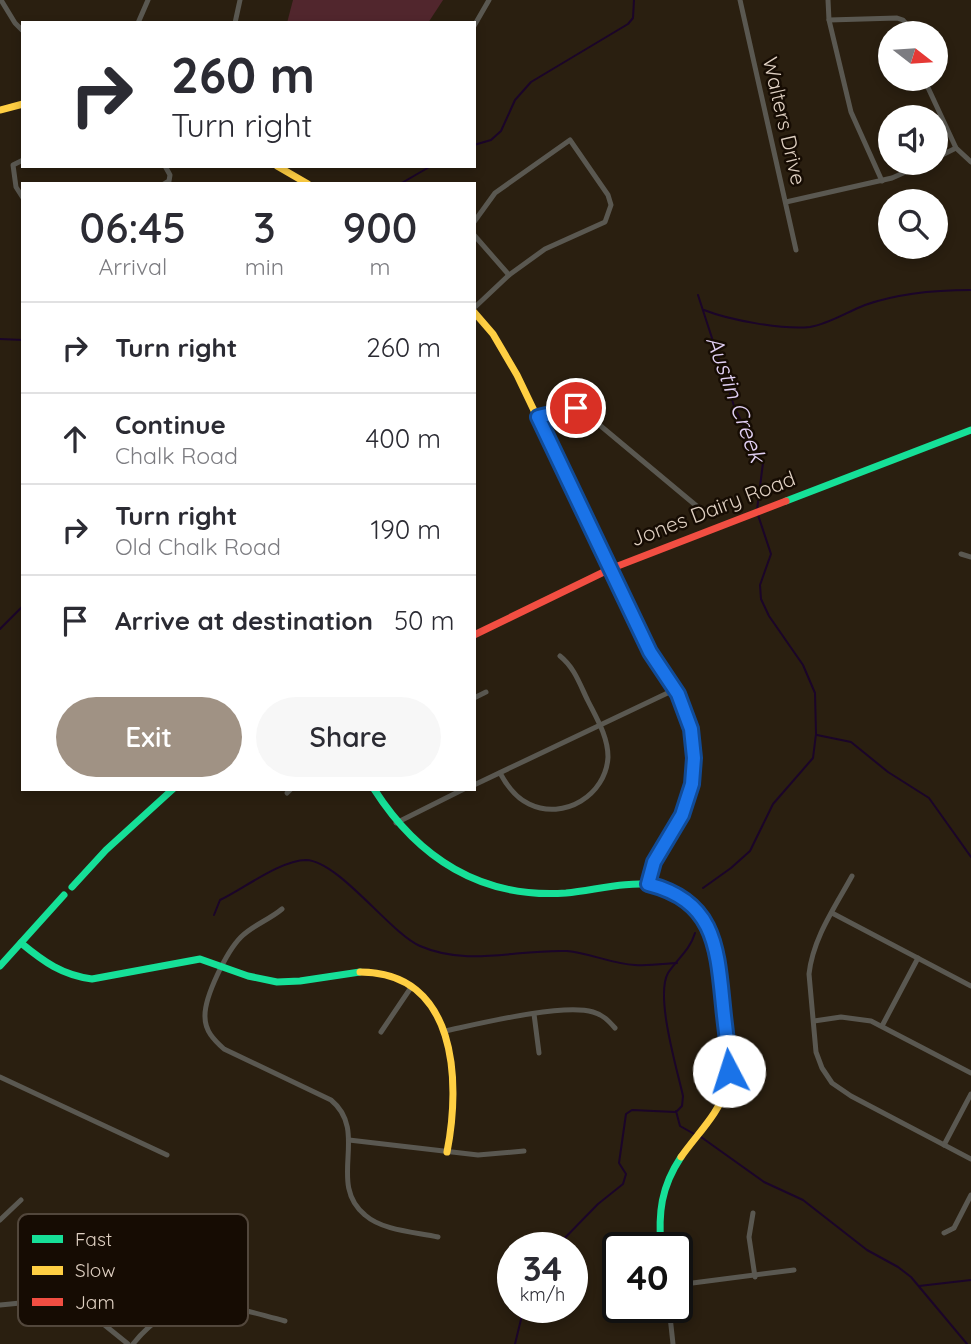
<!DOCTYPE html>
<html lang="en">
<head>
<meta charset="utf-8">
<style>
	body { margin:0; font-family:Quicksand,sans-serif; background:#f7f7f7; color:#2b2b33; height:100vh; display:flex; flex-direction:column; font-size:26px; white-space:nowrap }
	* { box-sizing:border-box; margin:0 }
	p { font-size:23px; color:#7c7c81 }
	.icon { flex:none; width:38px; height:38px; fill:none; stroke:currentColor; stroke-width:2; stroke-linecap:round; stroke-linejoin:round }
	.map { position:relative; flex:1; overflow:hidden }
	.sheet { position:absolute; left:21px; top:182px; width:455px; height:609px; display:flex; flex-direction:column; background:#fff; border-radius:0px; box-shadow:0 4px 10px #0003 }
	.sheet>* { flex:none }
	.banner { position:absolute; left:21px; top:21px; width:455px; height:147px; border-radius:0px; box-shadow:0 4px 10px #0003; background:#fff; color:#2b2b33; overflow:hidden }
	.needle { width:46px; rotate:107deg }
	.buttons { position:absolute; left:878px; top:21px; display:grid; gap:14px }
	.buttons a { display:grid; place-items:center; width:70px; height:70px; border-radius:50%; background:#fff; box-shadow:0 4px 10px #0003; font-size:35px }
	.speed { position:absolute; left:497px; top:1232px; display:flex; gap:14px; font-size:35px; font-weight:700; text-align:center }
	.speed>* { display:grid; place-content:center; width:91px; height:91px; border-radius:50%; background:#fff; box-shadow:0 4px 10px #0003; line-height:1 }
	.speed small { font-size:18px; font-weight:400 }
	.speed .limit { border:4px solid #111; border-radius:10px; background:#fff; color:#111 }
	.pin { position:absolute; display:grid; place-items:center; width:60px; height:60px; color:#fff; margin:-30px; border:4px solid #fff; border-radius:50%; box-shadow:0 2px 7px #0007 }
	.me { position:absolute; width:77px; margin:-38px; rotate:355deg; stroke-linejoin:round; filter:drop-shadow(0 0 5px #0008) }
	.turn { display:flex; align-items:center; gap:24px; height:147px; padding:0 35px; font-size:32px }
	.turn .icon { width:91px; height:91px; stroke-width:2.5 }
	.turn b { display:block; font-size:49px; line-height:60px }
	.eta { display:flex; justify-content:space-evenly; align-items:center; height:119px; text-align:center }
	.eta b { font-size:42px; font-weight:600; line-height:49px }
	.cta { display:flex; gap:14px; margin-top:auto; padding:14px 35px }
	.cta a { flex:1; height:80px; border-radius:42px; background:#a09284; color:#fff; font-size:28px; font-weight:600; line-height:80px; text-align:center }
	.cta a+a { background:#f7f7f7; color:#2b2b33 }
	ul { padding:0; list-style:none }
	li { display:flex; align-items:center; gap:21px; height:91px; padding:0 35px; border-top:2px solid #e1e1e2 }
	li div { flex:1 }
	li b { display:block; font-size:26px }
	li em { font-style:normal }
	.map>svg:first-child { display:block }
	.green { fill:#51262d }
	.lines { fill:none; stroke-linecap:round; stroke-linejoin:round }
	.stream { stroke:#1b0529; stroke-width:2 }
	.street { stroke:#5a5851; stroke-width:5 }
	.fast { stroke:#16e098; stroke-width:7 }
	.slow { stroke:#ffcf43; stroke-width:7 }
	.jam { stroke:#f24e42; stroke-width:7 }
	.route-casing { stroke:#114b97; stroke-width:18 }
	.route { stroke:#1a73e8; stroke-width:12 }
	.labels { text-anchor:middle; stroke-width:5; stroke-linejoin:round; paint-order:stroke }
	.street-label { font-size:21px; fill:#dfd0c2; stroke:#160c03 }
	.water-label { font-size:23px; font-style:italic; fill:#e2d1f5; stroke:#160c03 }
	.key { fill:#160c03; stroke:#52473c; stroke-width:2 }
	.key-label { font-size:19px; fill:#dfd0c2 }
</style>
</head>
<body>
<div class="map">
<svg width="971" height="1344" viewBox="0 0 971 1344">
	<rect width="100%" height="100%" fill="#2a1f10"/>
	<polygon class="green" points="293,0 443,0 428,23 287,23"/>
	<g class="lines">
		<g class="stream">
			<polyline points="474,145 491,140 501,131 515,100 531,82 628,24 633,18 634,0"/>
			<polyline points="400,184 431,166"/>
			<polyline points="698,295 735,409 763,463 757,510"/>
			<path d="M704,310C729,320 783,330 810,327C829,324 847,312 865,305C899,293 935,290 971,290"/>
			<polyline points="0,339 23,340"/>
			<polyline points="0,629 23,606"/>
			<polyline points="817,735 851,742 888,772 929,798 971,857"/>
			<polyline points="703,888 731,868 750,851 773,804 813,758 816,734 815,693 803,665 769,616 761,599 760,585 771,554 758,515"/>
			<path d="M214,915L220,900C243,889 281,860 306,860C339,861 390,933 420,946C468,967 517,949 567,951C590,953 612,964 635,965C648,966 663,964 677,963"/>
			<polyline points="676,1111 680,1126 696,1135"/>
			<path d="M677,1111L682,1106L683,1096C677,1069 655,996 668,973C677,959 690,950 695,933"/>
			<polyline points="701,1137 764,1182 803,1200 867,1250 898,1267 911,1277 967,1344"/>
			<polyline points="555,1248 598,1204 623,1184 626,1174 619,1163 626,1114 632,1110 675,1112"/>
			<polyline points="919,1286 971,1280"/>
			<polyline points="515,1344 524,1307"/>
		</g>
		<g class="street">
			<polyline points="1,0 15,23 23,31"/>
			<polyline points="740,0 796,250"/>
			<polyline points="828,0 829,20 851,112 882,181"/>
			<polyline points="829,20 897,18 903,20 914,33"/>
			<polyline points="138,23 148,0"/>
			<polyline points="235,23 240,0"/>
			<polyline points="474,26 489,0"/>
			<polyline points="924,79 956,148 971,162"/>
			<polyline points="936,158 956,148"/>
			<polyline points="23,160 13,165 16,187 23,198"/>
			<polyline points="164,184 169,181 170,175 165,166"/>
			<polyline points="786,202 892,178 926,163"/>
			<polyline points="474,222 495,193 570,140 608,195 611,205 605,222 545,249 509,275 474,308"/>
			<polyline points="474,235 509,275"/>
			<path d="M538,417C552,410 570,406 584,412L699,508"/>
			<polyline points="961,554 971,557"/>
			<polyline points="610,569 650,652 676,689 686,709 691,729 694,758 692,784 682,815 654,862 647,884"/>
			<polyline points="474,698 486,692"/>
			<path d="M500,773C507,786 516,798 529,804C564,821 606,795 608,757C608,737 597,719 588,701C580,685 575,668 560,656"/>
			<polyline points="474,785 676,689"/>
			<polyline points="287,793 291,789"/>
			<polyline points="396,823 464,789"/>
			<path d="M852,876C835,907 813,938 809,974L816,1052L822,1068L832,1083L851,1096L971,1159"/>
			<path d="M282,909C269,920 253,925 241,937C227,951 204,997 205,1017C205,1031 214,1040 224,1049L331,1100C370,1132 326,1183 365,1215C383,1231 416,1232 438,1237"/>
			<polyline points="832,913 971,986"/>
			<polyline points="534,1014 539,1053"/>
			<polyline points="814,1021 841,1017 871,1021 971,1073"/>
			<polyline points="882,1026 918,958"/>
			<path d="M445,1031C478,1024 562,1003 593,1012C603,1015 608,1020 615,1028"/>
			<polyline points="381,1032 412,986"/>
			<polyline points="0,1077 167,1155"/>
			<polyline points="349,1140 478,1155 524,1151"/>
			<polyline points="944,1145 971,1094"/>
			<polyline points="753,1213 749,1237 755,1277"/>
			<polyline points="0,1220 21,1200"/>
			<polyline points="944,1233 954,1228 971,1195"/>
			<polyline points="677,1285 794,1270"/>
			<polyline points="65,1293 128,1344"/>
			<path d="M0,1305C55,1301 77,1292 108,1245"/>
			<polyline points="669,1307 673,1344"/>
			<path d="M133,1344C181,1285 222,1305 285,1321"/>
		</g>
		<g class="fast">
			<polyline points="786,501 971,430"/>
			<path d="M374,789C418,858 481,899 566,893C596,890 626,881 656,885"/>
			<polyline points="72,887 106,850 173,789"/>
			<path d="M21,943C44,962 62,975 92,979L200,959L248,976L277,982L300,981L360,972"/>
			<polyline points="0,966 64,895"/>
			<path d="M661,1248C658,1213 661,1187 681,1157"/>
		</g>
		<g class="slow">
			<polyline points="0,110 23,104"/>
			<polyline points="277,166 308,184"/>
			<polyline points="474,312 493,334 517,375 610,569"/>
			<path d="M656,885C719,903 723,972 726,1027C728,1046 732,1067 727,1086C719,1114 697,1134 681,1157"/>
			<path d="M360,972C457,972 461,1081 447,1152"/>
		</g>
		<polyline class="jam" points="474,635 610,569 786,501"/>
	</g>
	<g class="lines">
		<g class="route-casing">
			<path id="route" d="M576,408L538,417L650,652L678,694L691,729L694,758L692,784L682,815L654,862L648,884C715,901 717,946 723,1006C725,1028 729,1050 729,1071"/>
		</g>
		<use href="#route" class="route"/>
	</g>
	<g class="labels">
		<g class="street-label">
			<text transform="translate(784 121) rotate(77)" y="7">Walters Drive</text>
			<text transform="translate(713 509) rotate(-21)" y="7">Jones Dairy Road</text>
		</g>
		<g class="water-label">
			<text transform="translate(736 399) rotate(70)" y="8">Austin Creek</text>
		</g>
	</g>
	<rect x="18" y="1214" width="230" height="112" rx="10" class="key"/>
	<rect x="32" y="1235" width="31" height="8" fill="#16e098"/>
	<rect x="32" y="1266" width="31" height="9" fill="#ffcf43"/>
	<rect x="32" y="1298" width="31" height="8" fill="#f24e42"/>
	<g class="key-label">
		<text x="75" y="1246">Fast</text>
		<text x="75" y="1277">Slow</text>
		<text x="75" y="1309">Jam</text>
	</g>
</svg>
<div class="buttons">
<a><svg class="needle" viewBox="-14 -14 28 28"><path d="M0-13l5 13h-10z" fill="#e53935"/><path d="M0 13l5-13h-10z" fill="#7c7c81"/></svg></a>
<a><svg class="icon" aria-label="sound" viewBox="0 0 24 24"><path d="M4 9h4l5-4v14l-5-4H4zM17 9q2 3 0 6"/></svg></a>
<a><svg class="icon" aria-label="search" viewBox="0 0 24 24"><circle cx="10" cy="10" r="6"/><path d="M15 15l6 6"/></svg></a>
</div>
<div class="speed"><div>34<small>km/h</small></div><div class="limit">40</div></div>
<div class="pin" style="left:576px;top:408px;background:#d93025"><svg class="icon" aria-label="arrive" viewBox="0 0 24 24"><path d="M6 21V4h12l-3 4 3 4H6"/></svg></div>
<svg class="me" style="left:729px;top:1071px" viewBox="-20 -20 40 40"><circle r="19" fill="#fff"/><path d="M0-13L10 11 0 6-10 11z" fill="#1a73e8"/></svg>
<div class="banner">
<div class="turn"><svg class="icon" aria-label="right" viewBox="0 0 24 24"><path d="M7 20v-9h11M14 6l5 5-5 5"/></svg><div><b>260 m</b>Turn right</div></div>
</div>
<section class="sheet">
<div class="eta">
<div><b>06:45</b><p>Arrival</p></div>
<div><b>3</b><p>min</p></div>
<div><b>900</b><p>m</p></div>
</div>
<ul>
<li><svg class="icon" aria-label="right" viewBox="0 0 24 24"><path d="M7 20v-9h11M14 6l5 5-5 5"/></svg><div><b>Turn right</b></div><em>260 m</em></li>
<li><svg class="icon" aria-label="ahead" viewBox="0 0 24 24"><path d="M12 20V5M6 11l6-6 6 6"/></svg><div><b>Continue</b><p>Chalk Road</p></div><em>400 m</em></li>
<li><svg class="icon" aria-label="right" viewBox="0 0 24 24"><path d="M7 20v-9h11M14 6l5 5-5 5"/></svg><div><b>Turn right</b><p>Old Chalk Road</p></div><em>190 m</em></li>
<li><svg class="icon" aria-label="arrive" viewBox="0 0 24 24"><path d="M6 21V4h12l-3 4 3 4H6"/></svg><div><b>Arrive at destination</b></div><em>50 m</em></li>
</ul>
<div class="cta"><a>Exit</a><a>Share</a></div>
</section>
</div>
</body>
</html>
